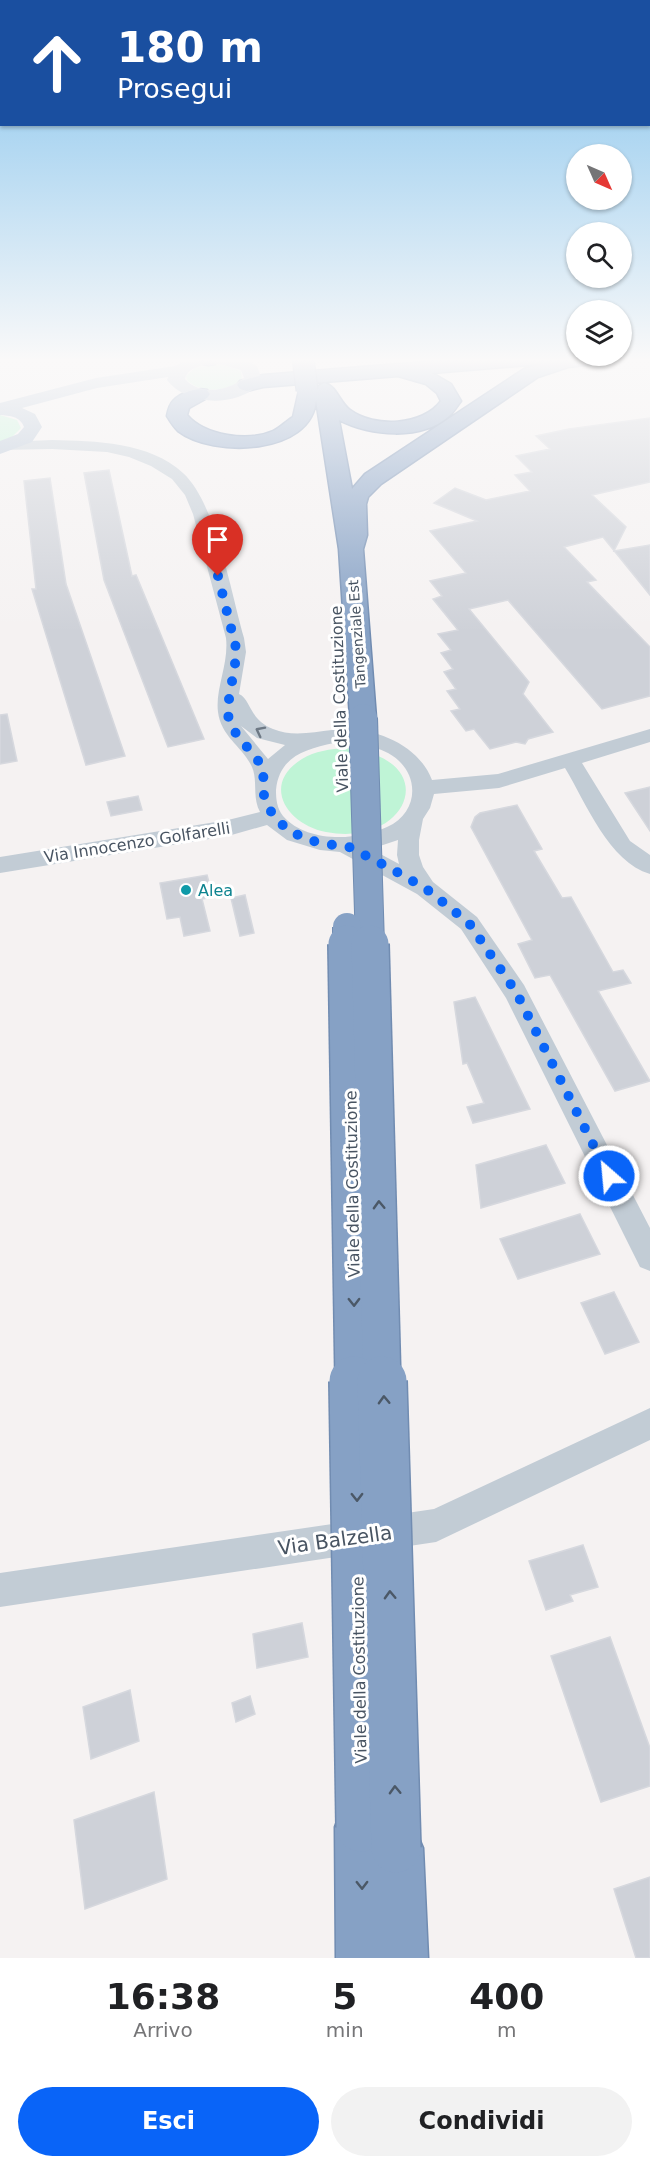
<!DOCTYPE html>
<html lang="it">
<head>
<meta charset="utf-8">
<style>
	body { margin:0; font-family:"DejaVu Sans",sans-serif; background:#f2f2f2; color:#202124; height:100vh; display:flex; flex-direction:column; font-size:22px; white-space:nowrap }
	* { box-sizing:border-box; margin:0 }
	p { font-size:20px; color:#757577 }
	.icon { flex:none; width:33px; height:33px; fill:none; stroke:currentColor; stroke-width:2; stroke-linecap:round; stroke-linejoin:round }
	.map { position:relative; height:1958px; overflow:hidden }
	.details { display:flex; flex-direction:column; background:#fff; flex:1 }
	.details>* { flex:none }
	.top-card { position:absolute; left:0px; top:0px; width:651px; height:126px; box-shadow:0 2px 4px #0004; background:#1a4fa0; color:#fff; overflow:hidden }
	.needle { width:39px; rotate:135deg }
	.controls { position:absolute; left:566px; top:144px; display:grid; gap:12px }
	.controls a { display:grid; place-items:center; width:66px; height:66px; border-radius:50%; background:#fff; box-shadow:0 2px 4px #0004; font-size:30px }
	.pin { position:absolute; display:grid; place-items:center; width:51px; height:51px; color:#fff; margin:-62px -26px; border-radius:50% 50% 50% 0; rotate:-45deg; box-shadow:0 0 6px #0007 }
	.pin .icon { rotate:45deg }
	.me { position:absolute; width:66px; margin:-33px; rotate:333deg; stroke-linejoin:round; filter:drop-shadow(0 0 4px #0008) }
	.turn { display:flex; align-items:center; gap:21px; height:126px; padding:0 18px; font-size:27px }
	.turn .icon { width:78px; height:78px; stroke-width:2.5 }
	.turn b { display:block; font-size:42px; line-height:51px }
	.eta { display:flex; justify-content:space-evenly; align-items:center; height:102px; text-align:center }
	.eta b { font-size:36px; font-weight:800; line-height:42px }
	.button { display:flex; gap:12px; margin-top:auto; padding:12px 18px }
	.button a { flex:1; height:69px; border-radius:36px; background:#0964f8; color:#fff; font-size:24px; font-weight:800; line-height:69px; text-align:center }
	.button a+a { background:#f2f2f2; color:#202124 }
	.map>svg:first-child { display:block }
	.green { fill:#bff4d6 }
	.building { fill:#ced1d8; stroke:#d6d8de; stroke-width:1.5 }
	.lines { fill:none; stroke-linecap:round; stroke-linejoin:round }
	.highway-casing { stroke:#718cb1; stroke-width:3 }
	.minor { fill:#c2ccd5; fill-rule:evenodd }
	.major { fill:#b0c0d3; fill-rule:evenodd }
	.highway { fill:#86a1c5; fill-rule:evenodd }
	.highway-bridge-far3-casing { stroke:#718cb1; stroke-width:23; stroke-linecap:butt }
	.highway-bridge-far2-casing { stroke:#718cb1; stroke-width:30; stroke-linecap:butt }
	.highway-bridge-far1-casing { stroke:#718cb1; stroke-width:40; stroke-linecap:butt }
	.highway-bridge-casing { stroke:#718cb1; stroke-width:52; stroke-linecap:butt }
	.highway-bridge-far3 { stroke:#86a1c5; stroke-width:21 }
	.highway-bridge-far2 { stroke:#86a1c5; stroke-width:28 }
	.highway-bridge-far1 { stroke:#86a1c5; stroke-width:37 }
	.highway-bridge { stroke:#86a1c5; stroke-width:49 }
	.oneway { stroke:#6d7884 }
	.oneway2 { stroke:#4b5867 }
	.route { stroke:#0964f8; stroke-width:10; stroke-dasharray:0 18 }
	.culture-dot { fill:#0f9aa8; stroke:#fff; stroke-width:2 }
	.labels { text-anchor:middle; stroke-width:6; stroke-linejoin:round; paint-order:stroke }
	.far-street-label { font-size:14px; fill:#485462; stroke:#fff }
	.street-label { font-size:16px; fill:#485462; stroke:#fff }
	.culture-label { font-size:16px; fill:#0d838f; stroke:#fff; text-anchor:start }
	.near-street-label { font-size:20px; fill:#485462; stroke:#fff }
</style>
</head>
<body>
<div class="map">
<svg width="650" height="1958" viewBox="0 0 650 1958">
	<rect width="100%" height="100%" fill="#f5f2f2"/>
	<g class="green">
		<path d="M221,364L241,371L242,379C228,392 200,394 187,380L186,376L195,368Z"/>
		<polygon points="0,415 17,420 21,428 12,437 0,442"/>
		<path d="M346,748C445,759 409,848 326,832C288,825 260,785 302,759C315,751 330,749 346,748Z"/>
	</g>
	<g class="building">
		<polygon points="650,418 650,482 592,495 626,527 614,551 650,545 650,595 603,537 564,547 596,580 587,582 650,647 650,696 602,709 508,600 469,609 529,682 523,694 553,732 528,739 525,744 516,742 490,749 474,729 466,731 451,711 460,709 447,691 456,689 444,672 453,669 441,653 451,650 438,634 458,630 433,599 442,596 430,581 466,573 430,531 477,521 434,503 455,488 486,500 530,491 515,475 532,472 516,456 550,449 536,436 569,429"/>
		<polygon points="109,470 132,576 136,575 204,739 168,747 104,580 84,473"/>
		<polygon points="50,478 66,584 125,756 86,765 32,589 36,589 24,481"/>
		<polygon points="7,714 17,761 0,764 0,715"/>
		<polygon points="650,787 650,831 625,793"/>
		<polygon points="138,796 142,810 111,816 107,802"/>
		<polygon points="517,805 542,849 534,851 562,898 571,897 613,972 623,970 631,983 598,991 650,1081 615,1091 550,975 535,978 518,944 532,940 471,827 475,817 480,813"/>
		<polygon points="207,875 213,897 202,899 210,931 184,936 180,917 167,919 160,883"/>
		<polygon points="245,895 254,933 240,936 231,898"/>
		<polygon points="475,997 530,1109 473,1123 467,1107 484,1103 467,1063 463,1064 454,1002"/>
		<polygon points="546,1145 565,1183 481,1208 476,1165"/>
		<polygon points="580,1214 600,1254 518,1279 500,1239"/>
		<polygon points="614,1292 639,1342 605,1354 581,1303"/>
		<polygon points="583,1545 598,1587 570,1595 573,1601 546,1610 529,1561"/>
		<polygon points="302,1623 308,1657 257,1668 253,1634"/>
		<polygon points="610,1637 650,1748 650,1786 601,1802 551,1656"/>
		<polygon points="130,1690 139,1741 91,1759 83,1707"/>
		<polygon points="250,1696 255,1714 236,1722 232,1703"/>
		<polygon points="154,1792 167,1879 85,1909 74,1820"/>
		<polygon points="650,1877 650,1958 636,1958 614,1889"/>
	</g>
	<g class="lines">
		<g class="highway-casing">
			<g id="highway">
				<path d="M194,358H216L217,360L215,364C207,366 199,365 194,358Z"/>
				<path d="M472,358H616L614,362L568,367L538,377L381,484L368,497L366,504L367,535L363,549L376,718L373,724L363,727L353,724L350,718L339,549L316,400C312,455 213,458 178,431C174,427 170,421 167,416C168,411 169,405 173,401C180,393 196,387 207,390L210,394L207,398L189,408L187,415C205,436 248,442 273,431C280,428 286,421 293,417L300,386L307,384L315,388L324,383C337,386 339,402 350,410C374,428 423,426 441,401L437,393L426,384L398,376L263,387L247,391L240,389L237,385L240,381L263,375ZM540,364L524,369L365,474L352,489L339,420C370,436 422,441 449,416C454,412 457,406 461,401L451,384L432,373Z"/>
				<polygon points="361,1801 380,1808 387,1825 396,1821 415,1829 423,1848 428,1958 336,1958 335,1827 342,1808"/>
			</g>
		</g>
		<g class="minor">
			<path d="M52,440C95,441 150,442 183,473C216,503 231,593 244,638L246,652L239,694C251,699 249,720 273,729C292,737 313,732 332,730C371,725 418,743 432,780L498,774L650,729V742L582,763L630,841L650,855V874C609,862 586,803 565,768L499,788L434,794L430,808L423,819L419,840V855L423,867L433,882L477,917L524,985L650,1228V1271L640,1267L506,998L461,929L417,894L340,852L320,850L287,840L267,825L228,836L0,873V857L228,820L260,812C252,797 258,781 252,767C243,747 221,737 218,712C215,689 229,664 226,638L193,514L185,495L172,479L151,466L129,457L107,452L52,449L0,450V444L5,442ZM241,726L257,738L285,745L268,759ZM334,743C352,743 371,744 388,753C420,770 421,812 387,827C356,841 307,843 283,816C277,808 276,800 276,790C279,757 305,749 334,743ZM398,840L397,855L399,864L371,849Z"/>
			<polygon points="650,1408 650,1440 436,1542 0,1607 0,1573 434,1509"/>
		</g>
		<path class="major" d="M190,358H242L257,366L262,380C242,408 187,407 167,380L168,377L97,388L22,408L35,414L42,427L32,442L0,454V441L18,434L24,427C20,416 10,416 0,415V403L96,378L175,366ZM220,364L241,370L244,378C228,391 200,396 185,379C188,365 207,365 220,364Z"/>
		<use href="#highway" class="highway"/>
		<g class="highway-bridge-far3-casing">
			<polyline id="highway-bridge-far3" points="303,358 307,390"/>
		</g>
		<g class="highway-bridge-far2-casing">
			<g id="highway-bridge-far2">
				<polyline points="363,718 370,945"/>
				<polyline points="347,927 347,945"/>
			</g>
		</g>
		<g class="highway-bridge-far1-casing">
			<g id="highway-bridge-far1">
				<polyline points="347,944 354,1383"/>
				<polyline points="370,944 382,1383"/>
			</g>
		</g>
		<g class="highway-bridge-casing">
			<g id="highway-bridge">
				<polyline points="354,1381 361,1827"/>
				<polyline points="382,1381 396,1848"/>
			</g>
		</g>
		<use href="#highway-bridge-far3" class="highway-bridge-far3"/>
		<use href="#highway-bridge-far2" class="highway-bridge-far2"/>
		<use href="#highway-bridge-far1" class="highway-bridge-far1"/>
		<use href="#highway-bridge" class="highway-bridge"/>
	</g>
	<defs><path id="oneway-chevron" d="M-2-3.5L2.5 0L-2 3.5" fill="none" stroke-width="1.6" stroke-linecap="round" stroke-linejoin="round" transform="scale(1.5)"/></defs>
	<use class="oneway" href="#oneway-chevron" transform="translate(260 731) rotate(-153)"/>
	<g class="oneway2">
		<use href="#oneway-chevron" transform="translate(379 1205) rotate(-92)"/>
		<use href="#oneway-chevron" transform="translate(354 1302) rotate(89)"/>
		<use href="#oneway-chevron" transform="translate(384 1400) rotate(-92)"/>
		<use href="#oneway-chevron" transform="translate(357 1497) rotate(89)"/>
		<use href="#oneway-chevron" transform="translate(390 1595) rotate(-92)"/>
		<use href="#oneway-chevron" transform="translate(395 1790) rotate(-92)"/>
		<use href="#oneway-chevron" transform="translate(362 1885) rotate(89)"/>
	</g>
	<linearGradient id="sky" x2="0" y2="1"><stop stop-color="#81c2ed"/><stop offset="0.57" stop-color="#faf9f9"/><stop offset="1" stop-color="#faf9f9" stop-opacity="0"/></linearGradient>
	<rect width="650" height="632" fill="url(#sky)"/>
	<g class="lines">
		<polyline class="route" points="218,576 237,652 227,711 231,727 263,767 264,796 273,816 286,828 303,838 324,844 347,846 388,867 425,888 469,923 516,992 609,1176"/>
	</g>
	<circle class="culture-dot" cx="186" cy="890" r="6"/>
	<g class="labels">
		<g class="far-street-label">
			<text transform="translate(357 634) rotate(-94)" y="5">Tangenziale Est</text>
		</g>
		<g class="street-label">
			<text transform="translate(339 699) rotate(-92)" y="6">Viale della Costituzione</text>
			<text transform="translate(137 842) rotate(-9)" y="6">Via Innocenzo Golfarelli</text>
			<text transform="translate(352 1184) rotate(-91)" y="6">Viale della Costituzione</text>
			<text transform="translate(359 1670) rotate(-91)" y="6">Viale della Costituzione</text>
		</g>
		<g class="culture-label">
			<text x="198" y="896">Alea</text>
		</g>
		<g class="near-street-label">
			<text transform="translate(335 1540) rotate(-8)" y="7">Via Balzella</text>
		</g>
	</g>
</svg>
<div class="controls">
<a><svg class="needle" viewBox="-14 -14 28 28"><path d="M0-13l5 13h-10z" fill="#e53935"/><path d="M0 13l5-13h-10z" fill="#757577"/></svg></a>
<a><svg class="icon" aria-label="search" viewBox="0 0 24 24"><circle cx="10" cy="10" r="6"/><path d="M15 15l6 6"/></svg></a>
<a><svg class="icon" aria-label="layers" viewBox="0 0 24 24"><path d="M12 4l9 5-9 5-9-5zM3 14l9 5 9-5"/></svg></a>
</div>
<div class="pin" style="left:218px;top:576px;background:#d93025"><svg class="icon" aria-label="arrive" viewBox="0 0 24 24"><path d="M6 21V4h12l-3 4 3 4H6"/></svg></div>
<svg class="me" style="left:609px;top:1176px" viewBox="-20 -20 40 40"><circle r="17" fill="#0964f8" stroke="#fff" stroke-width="3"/><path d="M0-11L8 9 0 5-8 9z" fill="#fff"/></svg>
<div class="top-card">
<div class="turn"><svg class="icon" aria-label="ahead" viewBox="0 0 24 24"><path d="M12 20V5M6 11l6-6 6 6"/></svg><div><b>180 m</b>Prosegui</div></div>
</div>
</div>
<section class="details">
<div class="eta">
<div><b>16:38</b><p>Arrivo</p></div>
<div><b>5</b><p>min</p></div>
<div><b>400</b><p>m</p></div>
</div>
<div class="button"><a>Esci</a><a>Condividi</a></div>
</section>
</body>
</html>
